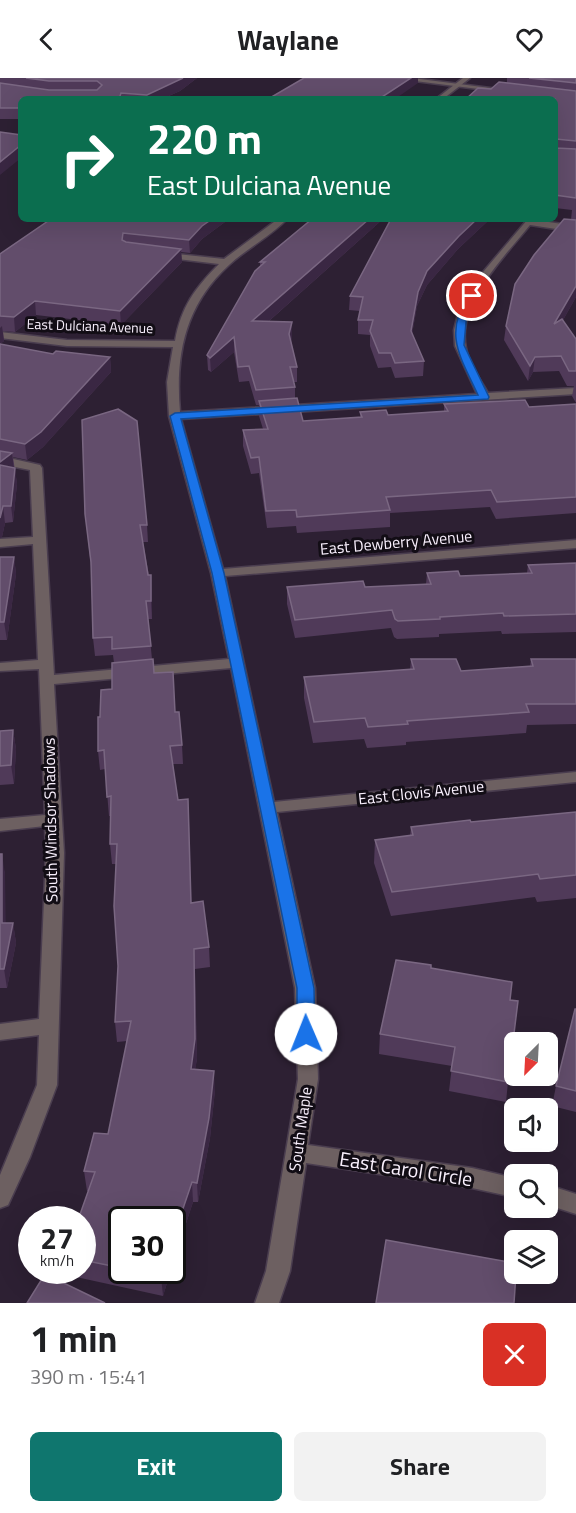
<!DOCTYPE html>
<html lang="en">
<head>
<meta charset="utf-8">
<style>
	body { margin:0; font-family:"Titillium Web",sans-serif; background:#f2f2f2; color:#202124; height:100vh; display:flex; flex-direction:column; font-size:22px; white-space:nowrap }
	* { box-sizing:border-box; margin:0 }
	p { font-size:20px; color:#757577 }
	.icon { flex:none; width:33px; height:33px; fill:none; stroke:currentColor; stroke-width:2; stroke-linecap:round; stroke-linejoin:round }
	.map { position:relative; height:1225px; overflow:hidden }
	.drawer { display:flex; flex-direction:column; background:#fff; flex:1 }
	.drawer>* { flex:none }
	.top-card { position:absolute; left:18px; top:18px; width:540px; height:126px; border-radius:9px; box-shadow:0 6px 24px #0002; background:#0b6e4f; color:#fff; overflow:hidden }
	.needle { width:39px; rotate:204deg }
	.fabs { position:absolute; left:504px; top:954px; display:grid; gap:12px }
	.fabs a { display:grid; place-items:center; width:54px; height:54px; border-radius:9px; background:#fff; box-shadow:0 6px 24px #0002; font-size:30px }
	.speed { position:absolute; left:18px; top:1128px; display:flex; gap:12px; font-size:30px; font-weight:700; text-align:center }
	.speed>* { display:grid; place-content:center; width:78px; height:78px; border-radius:50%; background:#fff; box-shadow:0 6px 24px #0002; line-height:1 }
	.speed small { font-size:15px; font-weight:400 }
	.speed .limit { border:3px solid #111; border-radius:9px; background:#fff; color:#111 }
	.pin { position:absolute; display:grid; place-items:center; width:51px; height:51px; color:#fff; margin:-26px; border:3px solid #fff; border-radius:50%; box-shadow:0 2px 6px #0007 }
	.me { position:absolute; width:66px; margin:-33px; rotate:359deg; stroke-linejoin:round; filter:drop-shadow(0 0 4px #0008) }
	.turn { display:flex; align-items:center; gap:21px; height:126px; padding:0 30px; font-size:27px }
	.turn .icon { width:78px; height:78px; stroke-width:2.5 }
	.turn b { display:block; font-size:42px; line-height:51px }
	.round { display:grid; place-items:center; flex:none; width:63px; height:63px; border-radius:9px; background:#f2f2f2 }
	.headline { display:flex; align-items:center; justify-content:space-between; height:102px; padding:0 30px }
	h1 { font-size:36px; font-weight:700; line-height:45px }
	.action { display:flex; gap:12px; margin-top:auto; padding:12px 30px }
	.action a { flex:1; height:69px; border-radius:9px; background:#0f766e; color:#fff; font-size:24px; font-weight:700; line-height:69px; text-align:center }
	.action a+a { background:#f2f2f2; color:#202124 }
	header { display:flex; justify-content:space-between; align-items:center; height:78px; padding:0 30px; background:#fff; font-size:27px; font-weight:700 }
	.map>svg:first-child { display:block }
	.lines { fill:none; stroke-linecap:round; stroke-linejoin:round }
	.minor-casing { stroke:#4a3d4f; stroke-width:3 }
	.tertiary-casing { stroke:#4a3d4f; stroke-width:3 }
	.minor { fill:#6d6061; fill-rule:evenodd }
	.tertiary { fill:#6d6061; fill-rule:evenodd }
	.wall { fill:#503a59 }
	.shaded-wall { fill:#3a2743 }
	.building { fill:#624d6b; stroke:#7a6782; stroke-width:1.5 }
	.route { fill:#1a73e8; stroke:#114b97; stroke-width:1.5 }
	.labels { text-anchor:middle; stroke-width:6; stroke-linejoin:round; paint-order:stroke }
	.far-street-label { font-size:14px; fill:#f9f0fd; stroke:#120d15 }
	.street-label { font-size:16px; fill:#f9f0fd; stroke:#120d15 }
	.near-street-label { font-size:20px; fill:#f9f0fd; stroke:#120d15 }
</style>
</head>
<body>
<header><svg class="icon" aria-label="back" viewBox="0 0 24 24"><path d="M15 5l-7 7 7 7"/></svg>Waylane<svg class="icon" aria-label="heart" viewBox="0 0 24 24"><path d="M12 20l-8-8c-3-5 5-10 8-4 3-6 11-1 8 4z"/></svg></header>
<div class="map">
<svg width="576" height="1225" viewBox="0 0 576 1225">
	<rect width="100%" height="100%" fill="#2d2033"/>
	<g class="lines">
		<g class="minor-casing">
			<g id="minor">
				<polygon points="463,0 470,0 443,21 436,21"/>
				<path d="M278,141H287C270,159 247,170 229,187C185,227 175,277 180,334L477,316L455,268L454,252L458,236L478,200L528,141L576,148V154L530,147C505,178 456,226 466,270C469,286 480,301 488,315L576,310V316L181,341L223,491L576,462V470L225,498L274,724L576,694V704L277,734L315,910L318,1001L308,1067L472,1090L514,1100V1119L472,1110L306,1085L290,1193L279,1225H255L266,1193L298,1001L295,910L231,590L54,606L64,775L57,1007L30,1079L8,1127L0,1130V1097L37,1007L39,957L0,962V946L39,941L46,775L45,748L0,753V741L45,737L39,591L0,593V585L38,582L33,466L0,469V461L33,459L30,392L0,386V378L40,387L42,390L54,597L229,581L211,495L169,338L167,304L173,269L67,268L0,260V254L67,262L175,263C181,229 195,210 219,186L161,179L157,176L158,174L224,181Z"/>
				<polygon points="548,1107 576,1116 576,1136 548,1127"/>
			</g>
		</g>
		<g class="tertiary-casing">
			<polygon id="tertiary" points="391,0 412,0 514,13 511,15"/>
		</g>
		<use href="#minor" class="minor"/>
		<use href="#tertiary" class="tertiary"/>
	</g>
	<g class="wall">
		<polygon points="0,0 197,0 180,13 162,21 21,21 21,41 0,41"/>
		<polygon points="507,0 576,0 576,219 563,242 576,261 576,325 572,318 574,308 567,308 559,293 533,294 528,303 504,262 506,248 571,142 572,132 555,130 555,21 491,11 507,5"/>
		<polygon points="95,141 229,141 202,161 190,175 181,174 182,184 121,247 36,237 15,254 3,253 4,263 0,266 0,176 94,143"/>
		<polygon points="312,141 383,141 268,244 292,259 291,263 297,289 297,304 293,304 295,309 295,321 303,343 360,339 360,334 388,337 444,333 444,326 529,329 576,326 576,435 496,441 490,429 390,435 390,449 297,455 296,448 267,450 259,395 251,396 243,368 243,352 263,351 259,338 259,327 256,327 249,303 239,304 234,274 211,294 208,292 207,277 260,189 260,184"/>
		<polygon points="391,141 490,141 458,171 427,207 417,228 412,256 424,283 423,298 395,300 391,289 378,290 370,268 370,257 358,256 358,242 360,233 349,232 350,218"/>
		<polygon points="0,266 53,276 110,279 111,294 43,369 27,382 13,379 17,406 13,444 5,445 2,459 0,460"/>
		<polygon points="85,436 147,447 148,464 143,464 152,514 152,541 148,541 152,581 154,595 175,634 182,667 183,686 173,686 178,722 189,740 191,825 209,869 210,889 195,891 197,981 195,991 215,1012 210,1060 198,1124 193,1124 172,1188 172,1142 122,1142 122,1192 171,1192 163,1218 67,1197 66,1192 82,1192 82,1142 88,1113 87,1113 84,1093 108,1056 127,963 117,964 115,944 118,888 116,786 112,786 110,766 110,738 109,738 105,691 100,692 98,673 100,639 112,611 114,585 113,577 95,578 93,560 91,489"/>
		<polygon points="0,479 14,479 16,496 7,562 0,562"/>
		<polygon points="576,485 576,554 502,556 501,553 439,556 439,559 397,561 394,559 391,550 295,560 287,526 287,509 365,509 426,506 427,495 460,498 527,495 528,487"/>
		<polygon points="411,581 461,593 530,588 531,581 576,581 576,646 527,647 526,655 406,664 406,667 367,670 364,661 313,665 304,620 304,599 410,592"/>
		<polygon points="13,652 16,671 14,706 0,707 0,653"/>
		<polygon points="576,734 576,820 537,824 535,819 391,838 374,785 375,762 410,758 411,749"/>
		<polygon points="0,776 5,796 5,845 13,845 16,865 7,910 0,910"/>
		<polygon points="431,890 510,922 508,1004 506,1024 449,1013 452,988 379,976 380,956"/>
		<polygon points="576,931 576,1034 552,1028 556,1008"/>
	</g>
	<g class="shaded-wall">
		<polygon points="183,0 197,0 180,13 162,21 147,21 147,17"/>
		<polygon points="411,0 418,0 418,5 395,21 379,21"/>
		<polygon points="21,67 21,80 0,97 0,84"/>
		<polygon points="212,141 229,141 202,161 190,175 189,162 202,148"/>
		<polygon points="369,141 383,141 252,258 252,243"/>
		<polygon points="477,141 490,141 458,171 427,207 417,228 410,268 411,253 418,214 427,193 459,158"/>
		<polygon points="181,171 182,184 121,247 120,233"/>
		<polygon points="576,208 576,219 553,260 554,246"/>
		<polygon points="35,223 36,237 15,254 14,239"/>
		<polygon points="292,244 292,259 289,271 289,256"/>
		<polygon points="2,248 4,263 0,266 0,250"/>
		<polygon points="234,259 234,274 211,294 210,280"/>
		<polygon points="110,279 111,294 43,369 27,382 25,366"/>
		<polygon points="535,279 533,294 528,303 530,288"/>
		<polygon points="12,375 14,391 0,402 0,384"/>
		<polygon points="15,390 17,406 13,444 11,428"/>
		<polygon points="3,428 5,445 2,459 0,460 0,440"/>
		<polygon points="14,479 16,496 7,562 4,544"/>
		<polygon points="151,497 152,514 152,541 151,523"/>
		<polygon points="13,652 16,671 14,706 11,687"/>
		<polygon points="188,721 189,740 192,844 191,825"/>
		<polygon points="2,776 5,796 6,865 2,845"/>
		<polygon points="13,845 16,865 7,910 4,891"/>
		<polygon points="194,871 197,981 192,1011 191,991"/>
		<polygon points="214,993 215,1012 210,1060 198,1124 197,1105"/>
		<polygon points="192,1104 193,1124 172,1188 172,1163"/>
		<polygon points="163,1192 171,1192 163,1218 161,1198"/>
	</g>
	<g class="building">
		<polygon points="26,0 183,0 147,17 121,15 119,21 21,21 21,30 0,30 0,5 49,12 97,12 102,7 97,3 49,3"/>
		<polygon points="304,0 411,0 379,21 268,21"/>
		<polygon points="529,0 576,0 576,5"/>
		<polygon points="499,4 576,13 576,63 556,61 555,65 555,21 466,21 478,10 491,11"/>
		<polygon points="0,54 21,57 21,67 0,84"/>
		<polygon points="555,68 556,70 576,71 576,120 555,117"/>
		<polygon points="51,141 78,141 94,143 95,141 212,141 202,148 189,162 123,155 122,162 126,164 181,171 120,233 35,223 14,239 0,238 0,176"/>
		<polygon points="312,141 369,141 252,243 292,244 289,256 297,289 290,289 295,309 256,312 249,288 238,289 234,259 210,280 207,277 255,193 265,184 260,184"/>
		<polygon points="391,141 477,141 459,158 427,193 418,214 411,253 424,283 395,285 391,275 379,275 370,253 373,242 358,242 363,219 350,218"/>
		<polygon points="564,141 576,142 576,208 554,246 562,241 576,261 576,293 569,293 561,278 535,279 530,288 506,248 515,206 534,177"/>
		<polygon points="0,266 53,276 56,273 110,279 41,354 25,366 0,361"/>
		<polygon points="297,320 303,343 362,339 360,334 386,332 388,337 448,333 444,326 525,322 529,329 576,326 576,419 497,424 491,412 386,419 390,432 297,439 296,432 266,433 259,379 251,380 243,352 268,351 259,323"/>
		<polygon points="118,331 137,343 147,447 140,447 148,497 151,497 151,523 146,523 151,568 112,571 112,559 93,560 91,484 85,436 82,342"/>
		<polygon points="0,373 12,375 0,384"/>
		<polygon points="0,387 15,390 11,428 3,428 0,440"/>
		<polygon points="0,479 14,479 4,544 0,544"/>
		<polygon points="576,485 576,536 504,538 503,535 440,539 440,541 398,543 395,541 392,532 295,542 287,509 363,503 365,509 431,506 427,495 458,493 460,498 532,495 528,487"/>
		<polygon points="153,581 154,595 173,594 175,634 179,634 182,667 170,668 178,722 188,721 191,825 203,823 209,869 194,871 195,961 191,991 214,993 209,1040 197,1105 192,1104 172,1163 172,1142 122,1142 122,1190 82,1182 82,1142 78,1142 95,1094 84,1093 94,1055 108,1056 131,943 115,944 118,888 114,828 117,766 110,766 111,718 107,719 104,672 98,673 98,639 100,639 101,612 112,611 112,585"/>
		<polygon points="411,581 456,581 461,593 533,588 531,581 576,581 576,626 526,626 529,634 407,643 408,646 368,649 365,640 314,644 304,599 414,591"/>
		<polygon points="13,652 11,687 0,688 0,653"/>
		<polygon points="576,734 576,797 540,801 538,796 392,814 375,762 413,757 411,749 470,742 471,744"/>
		<polygon points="0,776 2,776 2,845 13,845 4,891 0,891"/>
		<polygon points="396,882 431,887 431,890 512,904 510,922 518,923 508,1004 451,993 455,969 380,956"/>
		<polygon points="575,931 576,931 576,1013 556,1008"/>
		<polygon points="386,1162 514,1185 514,1196 516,1196 514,1225 376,1225"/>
		<polygon points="133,1192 163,1192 161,1198"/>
		<polygon points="45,1196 105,1225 27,1225"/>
	</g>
	<path class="route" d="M472,215L477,218L467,233L464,267L489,319L488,321L181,341L224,495L314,910L315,956L313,961L306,963L300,961L297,956V910L212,495L170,338L175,335L478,317C460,278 443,256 469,216Z"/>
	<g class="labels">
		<g class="far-street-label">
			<text transform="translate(90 248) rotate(2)" y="5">East Dulciana Avenue</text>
		</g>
		<g class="street-label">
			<text transform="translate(396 464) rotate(-5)" y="6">East Dewberry Avenue</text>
			<text transform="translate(421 714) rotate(-6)" y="6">East Clovis Avenue</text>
			<text transform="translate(50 742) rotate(-91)" y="6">South Windsor Shadows</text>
			<text transform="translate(300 1051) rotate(-82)" y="6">South Maple</text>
		</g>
		<g class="near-street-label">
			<text transform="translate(406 1091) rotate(9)" y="7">East Carol Circle</text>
		</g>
	</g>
</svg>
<div class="fabs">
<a><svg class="needle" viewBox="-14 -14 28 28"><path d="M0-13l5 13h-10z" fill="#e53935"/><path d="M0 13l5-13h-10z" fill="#757577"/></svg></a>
<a><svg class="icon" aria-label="sound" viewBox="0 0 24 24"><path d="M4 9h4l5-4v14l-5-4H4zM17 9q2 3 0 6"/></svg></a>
<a><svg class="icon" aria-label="search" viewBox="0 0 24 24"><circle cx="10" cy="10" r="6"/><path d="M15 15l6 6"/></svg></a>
<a><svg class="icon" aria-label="layers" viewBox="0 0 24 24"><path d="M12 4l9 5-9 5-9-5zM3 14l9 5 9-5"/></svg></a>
</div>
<div class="speed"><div>27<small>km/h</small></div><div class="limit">30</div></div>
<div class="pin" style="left:472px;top:218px;background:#d93025"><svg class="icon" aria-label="arrive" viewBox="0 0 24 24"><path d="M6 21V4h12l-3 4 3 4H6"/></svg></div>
<svg class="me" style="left:306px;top:956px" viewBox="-20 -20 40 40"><circle r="19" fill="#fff"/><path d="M0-13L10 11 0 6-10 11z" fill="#1a73e8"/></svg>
<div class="top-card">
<div class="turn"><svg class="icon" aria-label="right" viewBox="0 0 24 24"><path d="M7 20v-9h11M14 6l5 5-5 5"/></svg><div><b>220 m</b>East Dulciana Avenue</div></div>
</div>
</div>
<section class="drawer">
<div class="headline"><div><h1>1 min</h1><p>390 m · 15:41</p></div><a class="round" style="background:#d93025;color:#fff"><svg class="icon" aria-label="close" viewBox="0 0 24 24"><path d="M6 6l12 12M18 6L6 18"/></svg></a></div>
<div class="action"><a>Exit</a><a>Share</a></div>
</section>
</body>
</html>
